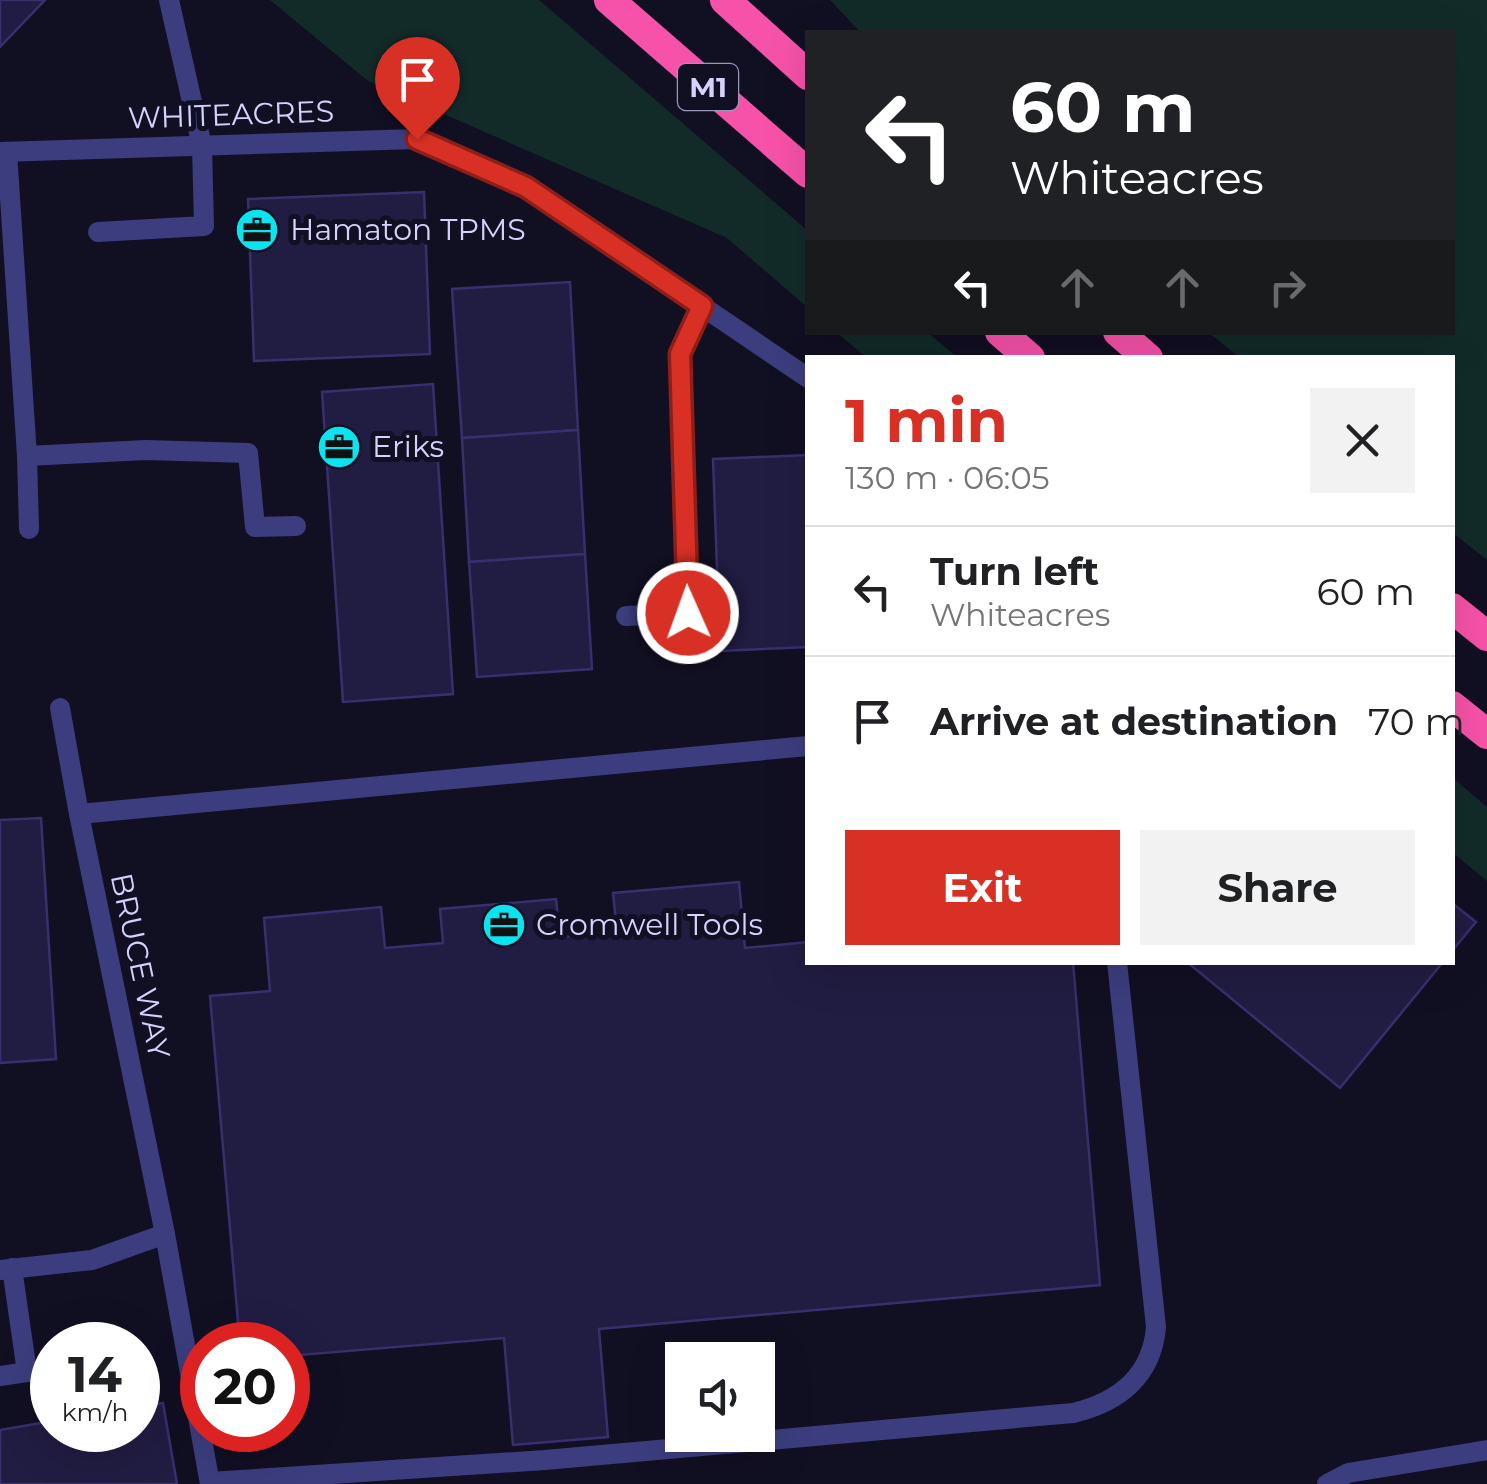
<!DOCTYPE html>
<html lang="en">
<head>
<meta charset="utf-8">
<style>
	body { margin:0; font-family:Montserrat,sans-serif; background:#f2f2f2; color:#202124; height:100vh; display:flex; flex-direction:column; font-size:38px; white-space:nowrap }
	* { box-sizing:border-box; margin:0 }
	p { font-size:32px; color:#757577 }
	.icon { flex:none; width:55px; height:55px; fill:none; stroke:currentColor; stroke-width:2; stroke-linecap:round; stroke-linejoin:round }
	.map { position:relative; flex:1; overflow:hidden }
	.drawer { position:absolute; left:805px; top:355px; width:650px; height:610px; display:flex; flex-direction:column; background:#fff; border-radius:0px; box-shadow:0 10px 40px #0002 }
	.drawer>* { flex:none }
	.guide { position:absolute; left:805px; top:30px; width:650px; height:305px; border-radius:0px; box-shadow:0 10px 40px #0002; background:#202124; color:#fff; overflow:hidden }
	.tools { position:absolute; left:665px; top:1342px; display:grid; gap:20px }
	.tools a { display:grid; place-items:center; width:110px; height:110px; border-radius:0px; background:#fff; box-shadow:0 10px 40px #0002; font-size:50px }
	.speed { position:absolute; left:30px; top:1322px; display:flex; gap:20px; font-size:50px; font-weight:700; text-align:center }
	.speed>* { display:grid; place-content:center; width:130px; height:130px; border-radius:50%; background:#fff; box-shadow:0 10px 40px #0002; line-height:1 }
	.speed small { font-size:25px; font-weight:400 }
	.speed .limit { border:15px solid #d22; background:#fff; color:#111 }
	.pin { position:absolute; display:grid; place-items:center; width:85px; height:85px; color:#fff; margin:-102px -42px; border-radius:50% 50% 50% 0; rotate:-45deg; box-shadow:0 0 10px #0007 }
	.pin .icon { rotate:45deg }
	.me { position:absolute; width:110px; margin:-55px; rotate:358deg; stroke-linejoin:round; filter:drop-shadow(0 0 8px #0008) }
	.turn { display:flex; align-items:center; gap:35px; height:210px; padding:0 40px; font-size:45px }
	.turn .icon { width:130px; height:130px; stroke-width:2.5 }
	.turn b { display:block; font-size:70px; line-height:85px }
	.lanes { display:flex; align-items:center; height:95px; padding:0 40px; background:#0003; justify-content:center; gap:50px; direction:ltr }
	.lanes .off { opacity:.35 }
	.round { display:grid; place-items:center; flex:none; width:105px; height:105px; border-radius:0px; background:#f2f2f2 }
	.head { display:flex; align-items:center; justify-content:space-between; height:170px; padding:0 40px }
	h1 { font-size:60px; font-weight:700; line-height:75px; color:#d93025 }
	.cta { display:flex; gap:20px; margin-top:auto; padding:20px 40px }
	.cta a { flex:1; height:115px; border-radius:0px; background:#d93025; color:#fff; font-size:40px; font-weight:700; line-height:115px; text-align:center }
	.cta a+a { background:#f2f2f2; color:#202124 }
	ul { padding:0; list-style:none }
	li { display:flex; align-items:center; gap:30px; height:130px; padding:0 40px; border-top:2px solid #e0e0e0 }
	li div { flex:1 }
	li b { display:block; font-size:38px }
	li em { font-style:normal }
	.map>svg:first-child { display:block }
	.green { fill:#122b29 }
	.building { fill:#211c42; stroke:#382f6d; stroke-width:2.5 }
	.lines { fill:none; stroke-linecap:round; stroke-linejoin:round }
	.lane { stroke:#3c3d7e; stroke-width:20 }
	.highway { stroke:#f752a9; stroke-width:30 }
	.route-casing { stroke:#8d1f18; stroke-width:25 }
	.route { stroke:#d93025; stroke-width:18 }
	.labels { text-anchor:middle; stroke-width:10; stroke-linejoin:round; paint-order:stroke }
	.shield { fill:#110f22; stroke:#9a97bb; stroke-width:2.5 }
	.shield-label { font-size:28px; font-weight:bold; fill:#d4d1fd }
	.street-label { font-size:30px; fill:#d4d1fd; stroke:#110f22 }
	.poi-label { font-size:30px; fill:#d4d1fd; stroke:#110f22; text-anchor:start }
</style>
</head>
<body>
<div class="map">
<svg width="1487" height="1484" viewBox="0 0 1487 1484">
	<rect width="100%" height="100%" fill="#110f22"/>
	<g class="green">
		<polygon points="270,0 539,0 807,230 807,307 727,238 368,81"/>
		<polygon points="830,0 1487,0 1487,560 1453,533 1452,358 1239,357 1209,333 1452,332 1452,32 860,32"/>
		<polygon points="837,333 928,333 957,357 866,357"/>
		<polygon points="1453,778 1487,807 1487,881 1453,853"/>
	</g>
	<g class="building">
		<polygon points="0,0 45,0 0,47"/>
		<polygon points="424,192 430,354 254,361 248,199"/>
		<polygon points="570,282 578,430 462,438 452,289"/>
		<polygon points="433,384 453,694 343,702 322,392"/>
		<polygon points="578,430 585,554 469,562 462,438"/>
		<polygon points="808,455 808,647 720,651 713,459"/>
		<polygon points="585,554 592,669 477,677 469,562"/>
		<polygon points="41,818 56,1059 0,1063 0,820"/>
		<polygon points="739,882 745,948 808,942 808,962 1073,962 1100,1285 599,1329 608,1437 513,1445 504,1338 288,1356 288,1345 240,1345 210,996 270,991 264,918 381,907 385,948 443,943 440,909 556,899 560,937 617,932 613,893"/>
		<polygon points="1452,903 1476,922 1452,951"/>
		<polygon points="1187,962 1443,962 1340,1088"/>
		<polygon points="163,1403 177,1484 0,1484 0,1430 52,1421 52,1430 138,1430 138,1407"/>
	</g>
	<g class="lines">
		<g class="lane">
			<polyline points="0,152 417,139 526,187 808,378"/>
			<polyline points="7,152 27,456 29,529"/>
			<polyline points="98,232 204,226 202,146 169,0"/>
			<polyline points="27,456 146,450 248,453 255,527 296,526"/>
			<polyline points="626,616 689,613 680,354 701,306"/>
			<polyline points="79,814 808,746"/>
			<polyline points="165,1234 210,1484"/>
			<polyline points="0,1270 92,1260 165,1234 79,814 60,708"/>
			<polyline points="0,1376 27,1372 12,1268"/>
			<path d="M210,1482L545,1460L1073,1413C1119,1402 1152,1376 1156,1327L1117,962"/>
			<polyline points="1327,1484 1348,1473 1487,1450"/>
		</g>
		<g class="highway">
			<polyline points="609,0 808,173"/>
			<polyline points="725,0 808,75"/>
			<polyline points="1000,332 1030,358"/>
			<polyline points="1118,332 1148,358"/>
			<polyline points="1452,608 1487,636"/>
			<polyline points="1452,706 1487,734"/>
		</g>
	</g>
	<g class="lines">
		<g class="route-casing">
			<polyline id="route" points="417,139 526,187 702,306 680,354 688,613"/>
		</g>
		<use href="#route" class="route"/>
	</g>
	<defs>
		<g id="office-disc" transform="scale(2.25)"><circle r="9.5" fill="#0be3ef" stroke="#110f22"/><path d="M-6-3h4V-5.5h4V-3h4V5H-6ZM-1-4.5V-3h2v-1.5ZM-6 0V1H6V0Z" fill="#111"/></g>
	</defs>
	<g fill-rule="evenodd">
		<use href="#office-disc" x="257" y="230"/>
		<use href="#office-disc" x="339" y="447"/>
		<use href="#office-disc" x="504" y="925"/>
	</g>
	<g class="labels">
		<rect class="shield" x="678" y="64" width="60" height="46" rx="8"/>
		<g class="shield-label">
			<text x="708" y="97">M1</text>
		</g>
		<g class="street-label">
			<text transform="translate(231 115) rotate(-2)" y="10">WHITEACRES</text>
			<text transform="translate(140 966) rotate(78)" y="10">BRUCE WAY</text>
		</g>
		<g class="poi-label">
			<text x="290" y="240">Hamaton TPMS</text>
			<text x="372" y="457">Eriks</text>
			<text x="536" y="935">Cromwell Tools</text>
		</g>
	</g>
</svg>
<div class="tools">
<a><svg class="icon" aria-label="sound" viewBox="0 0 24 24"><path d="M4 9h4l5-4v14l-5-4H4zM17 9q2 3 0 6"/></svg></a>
</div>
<div class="speed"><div>14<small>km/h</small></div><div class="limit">20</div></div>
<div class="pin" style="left:417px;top:139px;background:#d93025"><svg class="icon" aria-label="arrive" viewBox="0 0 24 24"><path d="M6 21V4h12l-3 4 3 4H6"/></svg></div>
<svg class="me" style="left:688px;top:613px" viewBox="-20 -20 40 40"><circle r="17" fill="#d93025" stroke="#fff" stroke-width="3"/><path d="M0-11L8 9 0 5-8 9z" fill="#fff"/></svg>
<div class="guide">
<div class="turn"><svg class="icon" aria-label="left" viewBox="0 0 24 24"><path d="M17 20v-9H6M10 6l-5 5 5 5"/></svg><div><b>60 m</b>Whiteacres</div></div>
<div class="lanes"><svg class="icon" aria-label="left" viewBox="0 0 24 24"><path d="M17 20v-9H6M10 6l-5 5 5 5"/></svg><svg class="icon off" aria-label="ahead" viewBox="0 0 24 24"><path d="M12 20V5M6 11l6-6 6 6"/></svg><svg class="icon off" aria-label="ahead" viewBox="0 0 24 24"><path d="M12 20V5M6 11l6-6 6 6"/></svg><svg class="icon off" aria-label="right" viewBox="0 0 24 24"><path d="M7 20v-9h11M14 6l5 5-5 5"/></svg></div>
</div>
<section class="drawer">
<div class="head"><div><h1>1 min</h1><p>130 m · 06:05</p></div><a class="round"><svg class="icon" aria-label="close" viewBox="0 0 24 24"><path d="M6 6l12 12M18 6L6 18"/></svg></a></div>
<ul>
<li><svg class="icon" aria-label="left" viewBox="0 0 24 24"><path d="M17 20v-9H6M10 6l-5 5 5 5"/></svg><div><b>Turn left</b><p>Whiteacres</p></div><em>60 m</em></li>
<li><svg class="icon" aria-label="arrive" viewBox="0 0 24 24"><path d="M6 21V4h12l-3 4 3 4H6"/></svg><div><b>Arrive at destination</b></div><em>70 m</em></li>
</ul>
<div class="cta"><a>Exit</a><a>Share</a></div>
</section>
</div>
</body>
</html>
